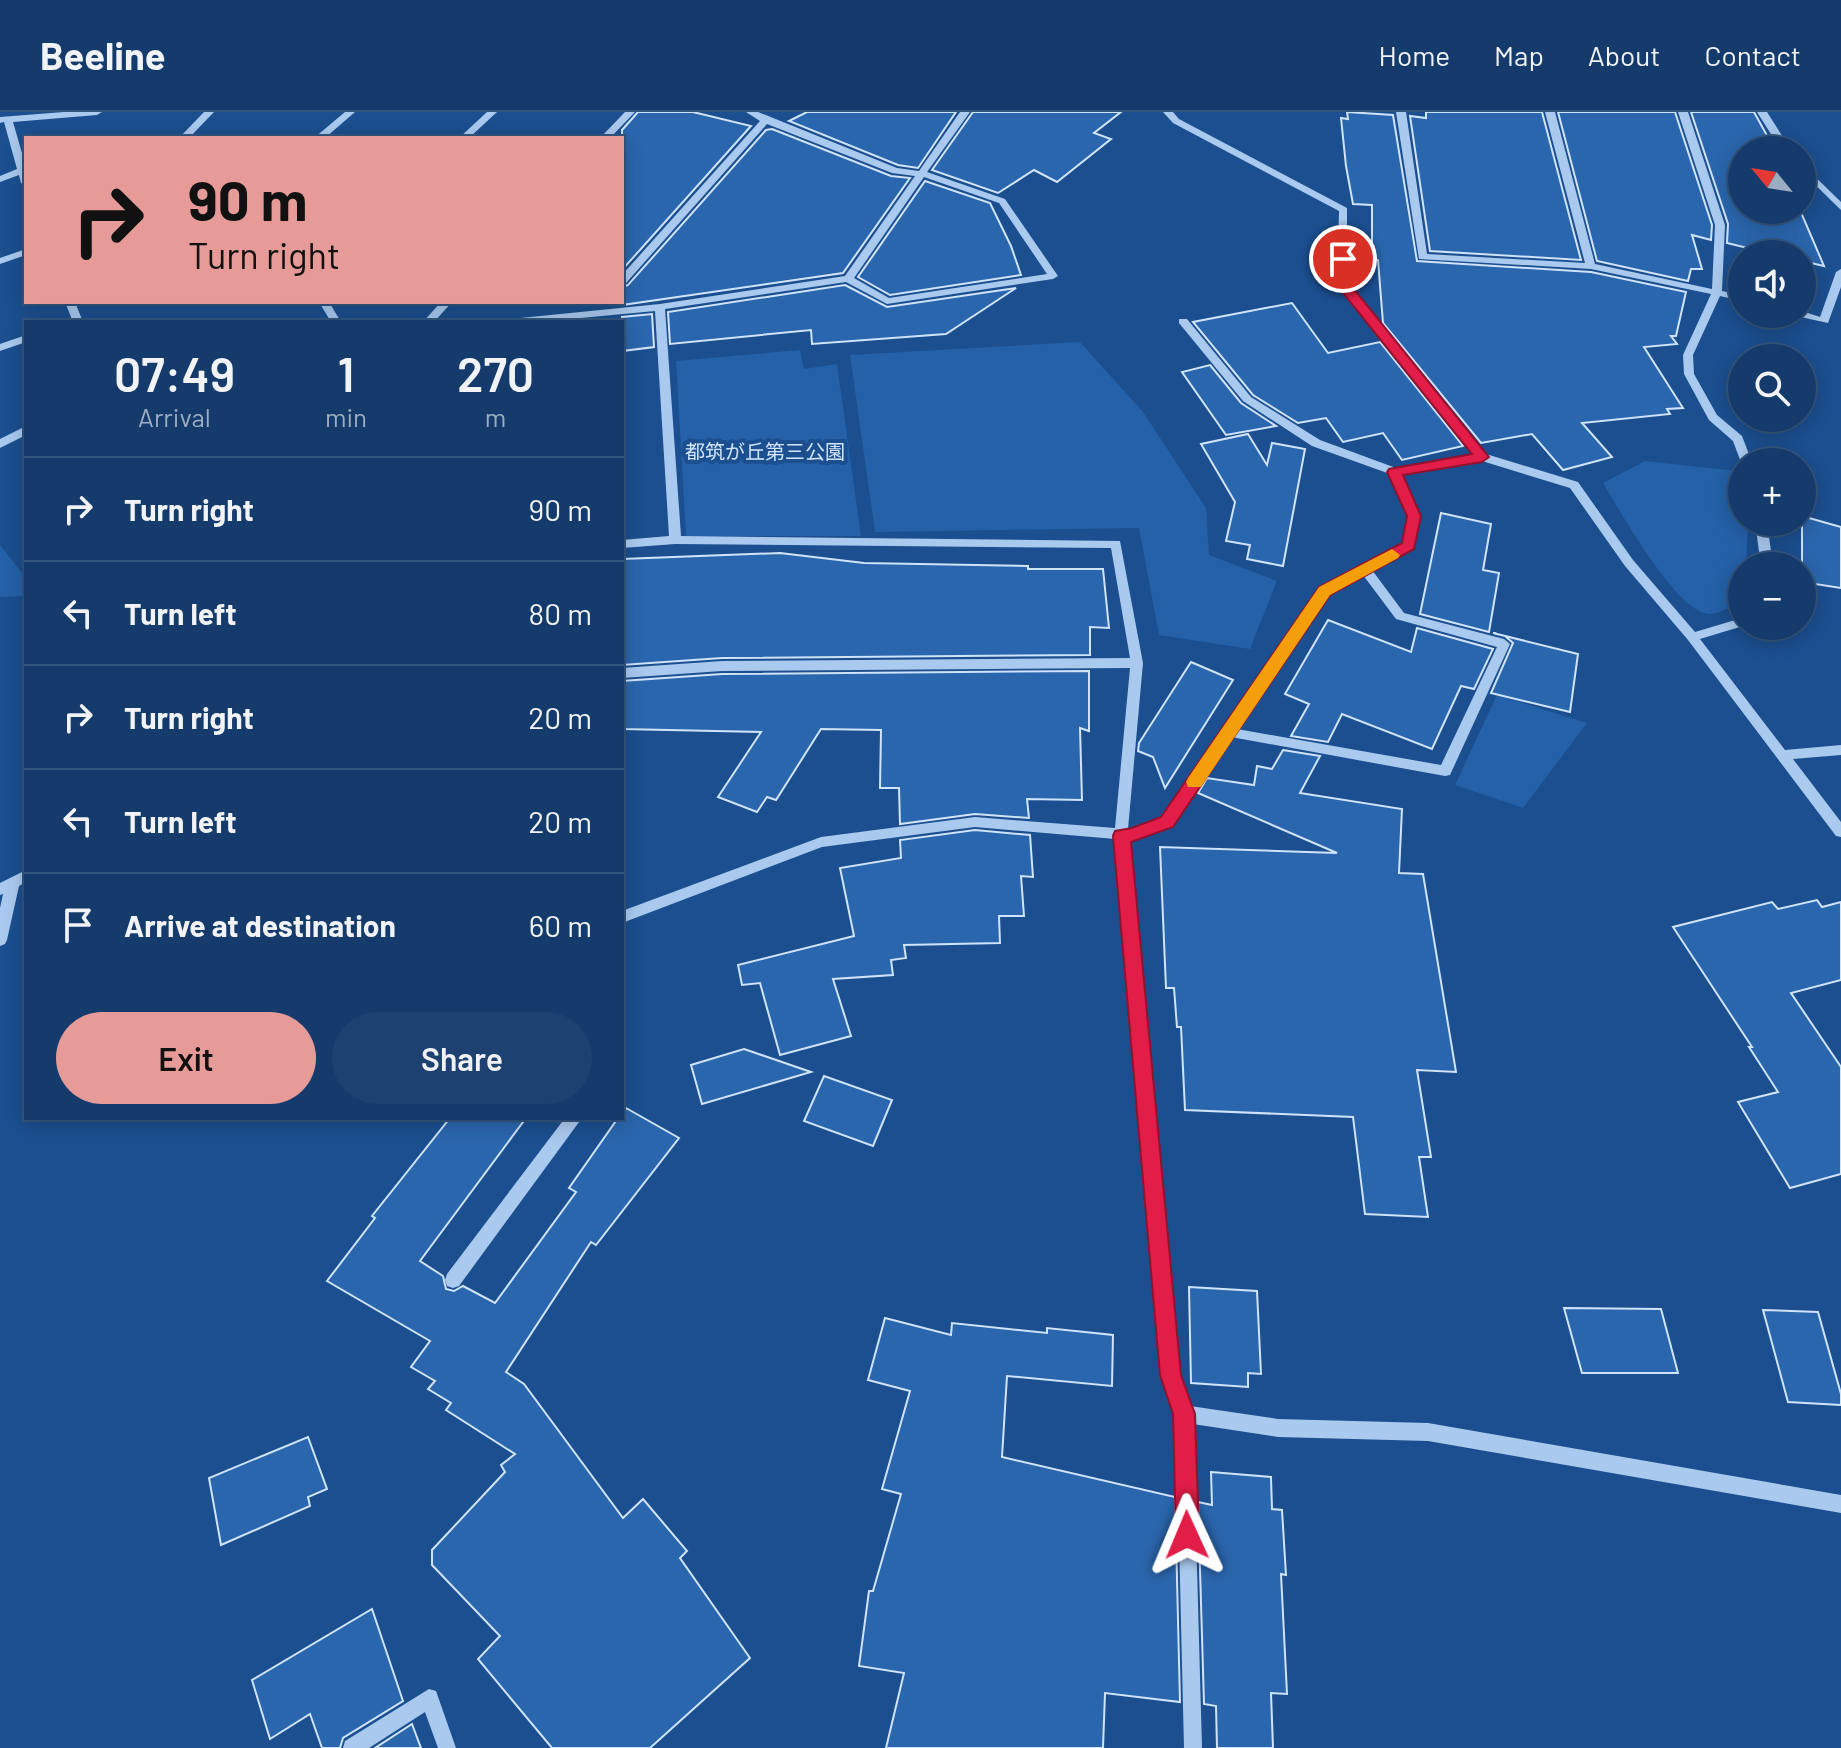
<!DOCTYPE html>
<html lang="en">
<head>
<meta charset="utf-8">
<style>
	body { margin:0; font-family:Barlow,"Noto Sans JP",sans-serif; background:#1d4271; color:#f1f3f6; height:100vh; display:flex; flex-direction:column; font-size:30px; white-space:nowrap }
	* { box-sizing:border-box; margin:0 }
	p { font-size:26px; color:#9dadc1 }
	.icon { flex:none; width:44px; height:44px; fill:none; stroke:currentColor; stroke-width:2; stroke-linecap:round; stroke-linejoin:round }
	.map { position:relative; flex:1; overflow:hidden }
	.details { position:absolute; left:24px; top:208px; width:600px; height:800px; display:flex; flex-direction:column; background:#143b6b; border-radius:0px; box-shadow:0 4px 20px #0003,0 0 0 2px #33557e }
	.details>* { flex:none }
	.banner { position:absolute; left:24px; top:24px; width:600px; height:168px; border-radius:0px; box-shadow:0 4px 20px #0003,0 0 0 2px #33557e; background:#e69b98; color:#111; overflow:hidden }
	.needle { width:52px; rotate:300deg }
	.buttons { position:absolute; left:1728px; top:24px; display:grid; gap:16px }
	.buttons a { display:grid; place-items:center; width:88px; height:88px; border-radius:50%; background:#143b6b; box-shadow:0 4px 20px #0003,0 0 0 2px #33557e; font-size:40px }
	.pin { position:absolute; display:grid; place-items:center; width:68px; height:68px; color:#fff; margin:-34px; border:4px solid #fff; border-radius:50%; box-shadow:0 2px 8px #0007 }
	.me { position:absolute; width:88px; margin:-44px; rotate:359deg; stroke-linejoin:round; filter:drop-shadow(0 0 6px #0008) }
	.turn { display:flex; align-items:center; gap:28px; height:168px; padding:0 32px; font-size:36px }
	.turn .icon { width:104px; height:104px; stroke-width:2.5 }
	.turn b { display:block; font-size:56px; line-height:68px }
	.eta { display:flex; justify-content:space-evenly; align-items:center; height:136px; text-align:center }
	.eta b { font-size:48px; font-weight:600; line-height:56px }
	.button { display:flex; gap:16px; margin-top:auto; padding:16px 32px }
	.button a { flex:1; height:92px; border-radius:48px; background:#e69b98; color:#111; font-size:32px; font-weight:600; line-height:92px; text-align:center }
	.button a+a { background:#1d4271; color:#f1f3f6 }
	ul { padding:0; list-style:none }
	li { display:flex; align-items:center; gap:24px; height:104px; padding:0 32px; border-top:2px solid #33557e }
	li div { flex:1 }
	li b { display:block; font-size:30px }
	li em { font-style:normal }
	header { display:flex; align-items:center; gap:48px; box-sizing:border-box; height:112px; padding:0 40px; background:#143b6b; border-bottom:2px solid #33557e }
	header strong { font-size:38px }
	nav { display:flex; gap:44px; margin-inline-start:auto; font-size:28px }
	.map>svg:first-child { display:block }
	.green { fill:#2461a8 }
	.building { fill:#2a66ad; stroke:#cfe3fa; stroke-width:2 }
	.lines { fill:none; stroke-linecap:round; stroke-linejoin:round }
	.minor { fill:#a9c9ee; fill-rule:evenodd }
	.route { fill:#e11d48; stroke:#92132f; stroke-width:2 }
	.slow { fill:#f59e0b }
	.labels { text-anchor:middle; stroke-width:8; stroke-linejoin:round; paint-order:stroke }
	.far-park-label { font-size:20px; fill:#cfe3fa; stroke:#1b4f8f }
</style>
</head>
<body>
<header>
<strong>Beeline</strong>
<nav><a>Home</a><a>Map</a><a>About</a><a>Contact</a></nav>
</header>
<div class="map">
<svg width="1841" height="1636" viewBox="0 0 1841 1636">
	<rect width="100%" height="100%" fill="#1b4f8f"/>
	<g class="green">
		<polygon points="1080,230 1143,300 1206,396 1209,443 1277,469 1250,537 1159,523 1139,416 875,420 850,243"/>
		<polygon points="800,238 804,257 837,252 861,424 686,424 676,249"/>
		<path d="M1645,349L1738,359L1742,410L1748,412L1746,454H1742L1740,491C1731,494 1720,501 1711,502C1678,504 1619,397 1603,371Z"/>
		<polygon points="0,433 26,466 26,484 0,485"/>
		<polygon points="1497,583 1587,611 1523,696 1455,673"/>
	</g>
	<g class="building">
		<polygon points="638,0 693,0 751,14 622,158 622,18"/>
		<polygon points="807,0 956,0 918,56 898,53 789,9"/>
		<polygon points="973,0 1121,0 1094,21 1111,27 1057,70 1034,58 998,81 932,58"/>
		<polygon points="1347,0 1393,3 1417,149 1591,160 1686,180 1676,224 1671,224 1677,232 1644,235 1683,296 1667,297 1670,302 1582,311 1612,345 1563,358 1532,322 1481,331 1383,211 1378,148 1372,147 1372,93 1353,92 1346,54 1341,6 1348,7"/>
		<polygon points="1426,0 1542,0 1581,148 1430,139 1410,4 1426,6"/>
		<polygon points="1558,0 1675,0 1712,113 1711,128 1692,123 1702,157 1691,157 1688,169 1597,149"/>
		<polygon points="1691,0 1754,0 1775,38 1742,38 1742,98 1800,98 1824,154 1802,149 1802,142 1772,142 1727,131 1728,112"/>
		<polygon points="772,17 891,64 910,66 843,161 622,193 622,175 628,173 766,18"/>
		<polygon points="925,69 990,91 1011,134 1021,163 890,183 858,165"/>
		<polygon points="845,173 887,195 1016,176 946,222 812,232 811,218 670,232 668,200"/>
		<polygon points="1292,191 1328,241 1380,230 1463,334 1402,348 1383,321 1343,330 1326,306 1298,311 1253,283 1193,210"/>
		<polygon points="652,202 654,235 622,239 622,205"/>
		<polygon points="1210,253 1241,291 1276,314 1226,323 1182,260"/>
		<polygon points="1248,322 1267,353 1272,331 1305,337 1283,454 1247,447 1250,433 1226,429 1235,390 1201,332"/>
		<polygon points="1441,401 1491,412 1483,458 1499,461 1489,520 1420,502"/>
		<polygon points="1802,404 1841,415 1841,476 1802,470"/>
		<polygon points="780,441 864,451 1028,454 1028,457 1103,457 1109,516 1090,515 1090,543 722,546 622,553 622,447"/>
		<polygon points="1328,508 1411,540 1417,516 1493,537 1474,577 1461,574 1432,637 1342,602 1328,630 1291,624 1309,592 1285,582"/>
		<polygon points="1493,521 1578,542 1570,600 1491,581 1513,531 1505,524"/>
		<polygon points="1191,550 1233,568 1165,676 1153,645 1138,639 1139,631"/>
		<polygon points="1089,559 1089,619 1080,616 1082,688 1027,687 1029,706 975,702 900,712 899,676 880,676 881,618 821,617 776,688 767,685 757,700 718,685 761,620 622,617 622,569 722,562"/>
		<polygon points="1283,638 1320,644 1300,681 1402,697 1399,761 1423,762 1456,960 1417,958 1431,1045 1419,1045 1428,1105 1365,1102 1353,1005 1185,998 1181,915 1177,915 1174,876 1166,876 1160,735 1337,741 1198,681 1207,666 1254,673 1257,654 1272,657"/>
		<polygon points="975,718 1030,723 1033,765 1021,764 1024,804 999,804 1000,831 904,833 906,846 891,848 893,863 833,867 851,924 780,943 760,871 742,873 738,853 854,824 840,756 901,746 900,728"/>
		<polygon points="1817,788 1822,795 1841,790 1841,868 1791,881 1841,955 1841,1062 1790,1076 1738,990 1778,980 1749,935 1752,935 1673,815 1772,790 1778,797"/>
		<polygon points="744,937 811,960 702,992 691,953"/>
		<polygon points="824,964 892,988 873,1034 804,1009"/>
		<polygon points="626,996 679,1026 596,1133 591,1130 506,1260 524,1272 623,1406 643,1387 687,1439 680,1446 750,1546 650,1636 552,1636 478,1547 500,1524 432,1453 432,1438 505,1360 501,1353 515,1342 446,1298 451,1291 428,1277 435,1269 411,1255 430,1229 327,1169 375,1106 372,1104 450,1006 526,1006 420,1149 443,1164 446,1177 454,1179 463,1174 495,1191 576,1080 569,1076 618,1006 622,1006"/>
		<polygon points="1189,1175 1257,1179 1261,1262 1248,1261 1248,1275 1191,1271"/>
		<polygon points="1564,1196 1661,1197 1678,1261 1582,1261"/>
		<polygon points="1763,1198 1818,1200 1841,1282 1841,1293 1788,1290"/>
		<polygon points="885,1206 951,1223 952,1211 1047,1221 1047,1216 1113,1223 1112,1274 1007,1264 1002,1345 1175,1385 1180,1590 1105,1581 1103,1636 886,1636 904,1561 859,1554 869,1479 873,1479 901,1382 882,1377 910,1279 868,1268"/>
		<polygon points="308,1325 327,1377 308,1385 310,1394 221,1433 209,1366"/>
		<polygon points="1211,1360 1271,1365 1272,1397 1282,1398 1286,1463 1281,1462 1287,1582 1271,1581 1273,1636 1217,1636 1216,1594 1204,1592 1198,1390 1212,1393"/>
		<polygon points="372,1497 403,1589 343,1626 340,1636 322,1636 310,1602 270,1627 252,1568"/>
		<polygon points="412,1612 421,1636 375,1636"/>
	</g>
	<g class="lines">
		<g class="minor">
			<polygon points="64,0 102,0 97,3 13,10 26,55 26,74 21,71 19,63 0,70 0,64 17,57 4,10 0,11 0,5"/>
			<polygon points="204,0 214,0 189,26 179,26"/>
			<polygon points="345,0 355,0 325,26 314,26"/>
			<polygon points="487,0 497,0 469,26 459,26"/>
			<polygon points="625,0 635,0 610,26 600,26"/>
			<path d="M746,0H758L897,56L919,59L960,0H970L927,60L1005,87L1058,164L1053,167L887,192L846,170L665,197L681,424L1120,429L1143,551L1128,717L1162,706L1320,476L1404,431L1408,404L1390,362L1312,334L1243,289L1179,211V207H1187L1251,285L1320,328L1396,356L1474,343L1337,171L1339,99L1173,11L1163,0H1173L1179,7L1347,96V171L1486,342L1578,370L1633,448L1695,520L1742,506L1743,514L1700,527L1785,638L1841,633V643L1793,647L1841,710V725L1836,724L1688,528L1625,454L1570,376L1482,349L1402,363L1420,404L1415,433L1372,458L1404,501L1504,527L1510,532L1450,663L1445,664L1231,625L1172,714L1133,728H1128L1178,1263L1190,1294L1278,1307L1428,1311L1841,1383V1401L1428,1329L1278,1325L1193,1312L1202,1636H1184L1176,1302L1162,1263L1115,727L975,715L822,735L622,811V799L821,725L975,705L1115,716L1130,556L722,559L622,566V556L722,549L1130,546L1111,436L675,432L622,436V428L669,424L655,199L538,210H500L501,208L660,192L845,164L915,64L892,61L767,12L626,171L622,172V163L760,9ZM924,65L999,91L1047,162L889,186L854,166ZM1363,463L1396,507L1497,535L1441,653L1237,617L1328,482Z"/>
			<polygon points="1396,0 1406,0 1427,142 1585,151 1545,0 1555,0 1595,152 1712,177 1715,113 1678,0 1688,0 1725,113 1722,179 1742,183 1742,189 1720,184 1693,243 1694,262 1717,303 1742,324 1752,350 1742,350 1742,353 1733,329 1709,308 1684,262 1683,243 1711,182 1591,157 1419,147"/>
			<polygon points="1757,0 1767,0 1791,38 1781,38"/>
			<polygon points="1802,52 1841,90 1841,98 1802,60"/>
			<polygon points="26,137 26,143 0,152 0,146"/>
			<polygon points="1841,157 1841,175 1828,211 1796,204 1795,202 1802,202 1802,199 1820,205 1836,160"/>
			<polygon points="65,190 75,190 83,210 73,210"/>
			<polygon points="319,190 329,190 341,210 331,210"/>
			<polygon points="441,190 452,190 434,210 423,210"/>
			<polygon points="26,223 26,230 0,239 0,232"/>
			<polygon points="26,314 26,323 0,336 0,327"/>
			<polygon points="1755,410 1767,410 1773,454 1761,454"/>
			<polygon points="26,758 26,770 19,774 7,828 5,832 0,834 0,796 3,782 0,783 0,771"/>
			<polygon points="565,1006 582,1006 459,1174 453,1176 447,1174 445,1168 447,1162"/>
			<polygon points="429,1577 436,1579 456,1636 438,1636 425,1600 369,1636 343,1636 345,1629"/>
		</g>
	</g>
	<polygon class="route" points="1343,143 1349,147 1349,171 1489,345 1482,350 1403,363 1421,404 1414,437 1330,483 1173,715 1131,730 1181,1263 1195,1302 1199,1423 1196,1432 1187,1435 1179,1432 1176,1423 1173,1302 1160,1263 1113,724 1115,719 1132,716 1161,705 1319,475 1402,431 1407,404 1387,360 1389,357 1472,342 1335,171 1336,147"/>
	<polygon class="slow" points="1392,437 1400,443 1398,446 1330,483 1201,675 1188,675 1186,670 1188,666 1319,475"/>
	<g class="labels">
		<g class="far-park-label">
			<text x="765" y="347">都筑が丘第三公園</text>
		</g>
	</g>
</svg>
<div class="buttons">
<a><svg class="needle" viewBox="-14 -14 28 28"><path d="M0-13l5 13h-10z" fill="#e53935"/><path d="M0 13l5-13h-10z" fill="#9dadc1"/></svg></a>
<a><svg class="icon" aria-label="sound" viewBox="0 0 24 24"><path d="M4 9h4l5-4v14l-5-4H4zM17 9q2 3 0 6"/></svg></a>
<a><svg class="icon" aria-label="search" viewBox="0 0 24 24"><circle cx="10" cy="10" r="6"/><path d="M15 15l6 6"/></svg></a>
<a>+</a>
<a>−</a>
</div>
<div class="pin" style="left:1343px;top:147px;background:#d93025"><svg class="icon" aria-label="arrive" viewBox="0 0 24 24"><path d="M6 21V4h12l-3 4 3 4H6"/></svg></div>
<svg class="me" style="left:1187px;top:1423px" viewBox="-20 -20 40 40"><path d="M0-17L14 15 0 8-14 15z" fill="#e11d48" stroke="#fff" stroke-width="4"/></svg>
<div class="banner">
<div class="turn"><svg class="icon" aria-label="right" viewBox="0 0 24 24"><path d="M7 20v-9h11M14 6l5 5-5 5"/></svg><div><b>90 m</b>Turn right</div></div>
</div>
<section class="details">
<div class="eta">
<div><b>07:49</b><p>Arrival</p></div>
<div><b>1</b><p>min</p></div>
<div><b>270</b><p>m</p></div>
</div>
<ul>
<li><svg class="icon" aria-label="right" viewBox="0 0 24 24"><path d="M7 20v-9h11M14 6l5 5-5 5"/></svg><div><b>Turn right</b></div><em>90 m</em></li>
<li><svg class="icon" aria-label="left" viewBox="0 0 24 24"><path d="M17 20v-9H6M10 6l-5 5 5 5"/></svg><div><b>Turn left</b></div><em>80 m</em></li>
<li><svg class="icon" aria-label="right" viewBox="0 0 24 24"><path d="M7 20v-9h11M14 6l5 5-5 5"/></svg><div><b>Turn right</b></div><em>20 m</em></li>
<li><svg class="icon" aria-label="left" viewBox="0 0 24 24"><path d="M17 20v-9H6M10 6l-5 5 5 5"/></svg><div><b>Turn left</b></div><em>20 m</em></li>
<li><svg class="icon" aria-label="arrive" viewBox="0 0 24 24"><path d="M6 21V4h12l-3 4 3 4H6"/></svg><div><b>Arrive at destination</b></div><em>60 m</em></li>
</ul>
<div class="button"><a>Exit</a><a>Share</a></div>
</section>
</div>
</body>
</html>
